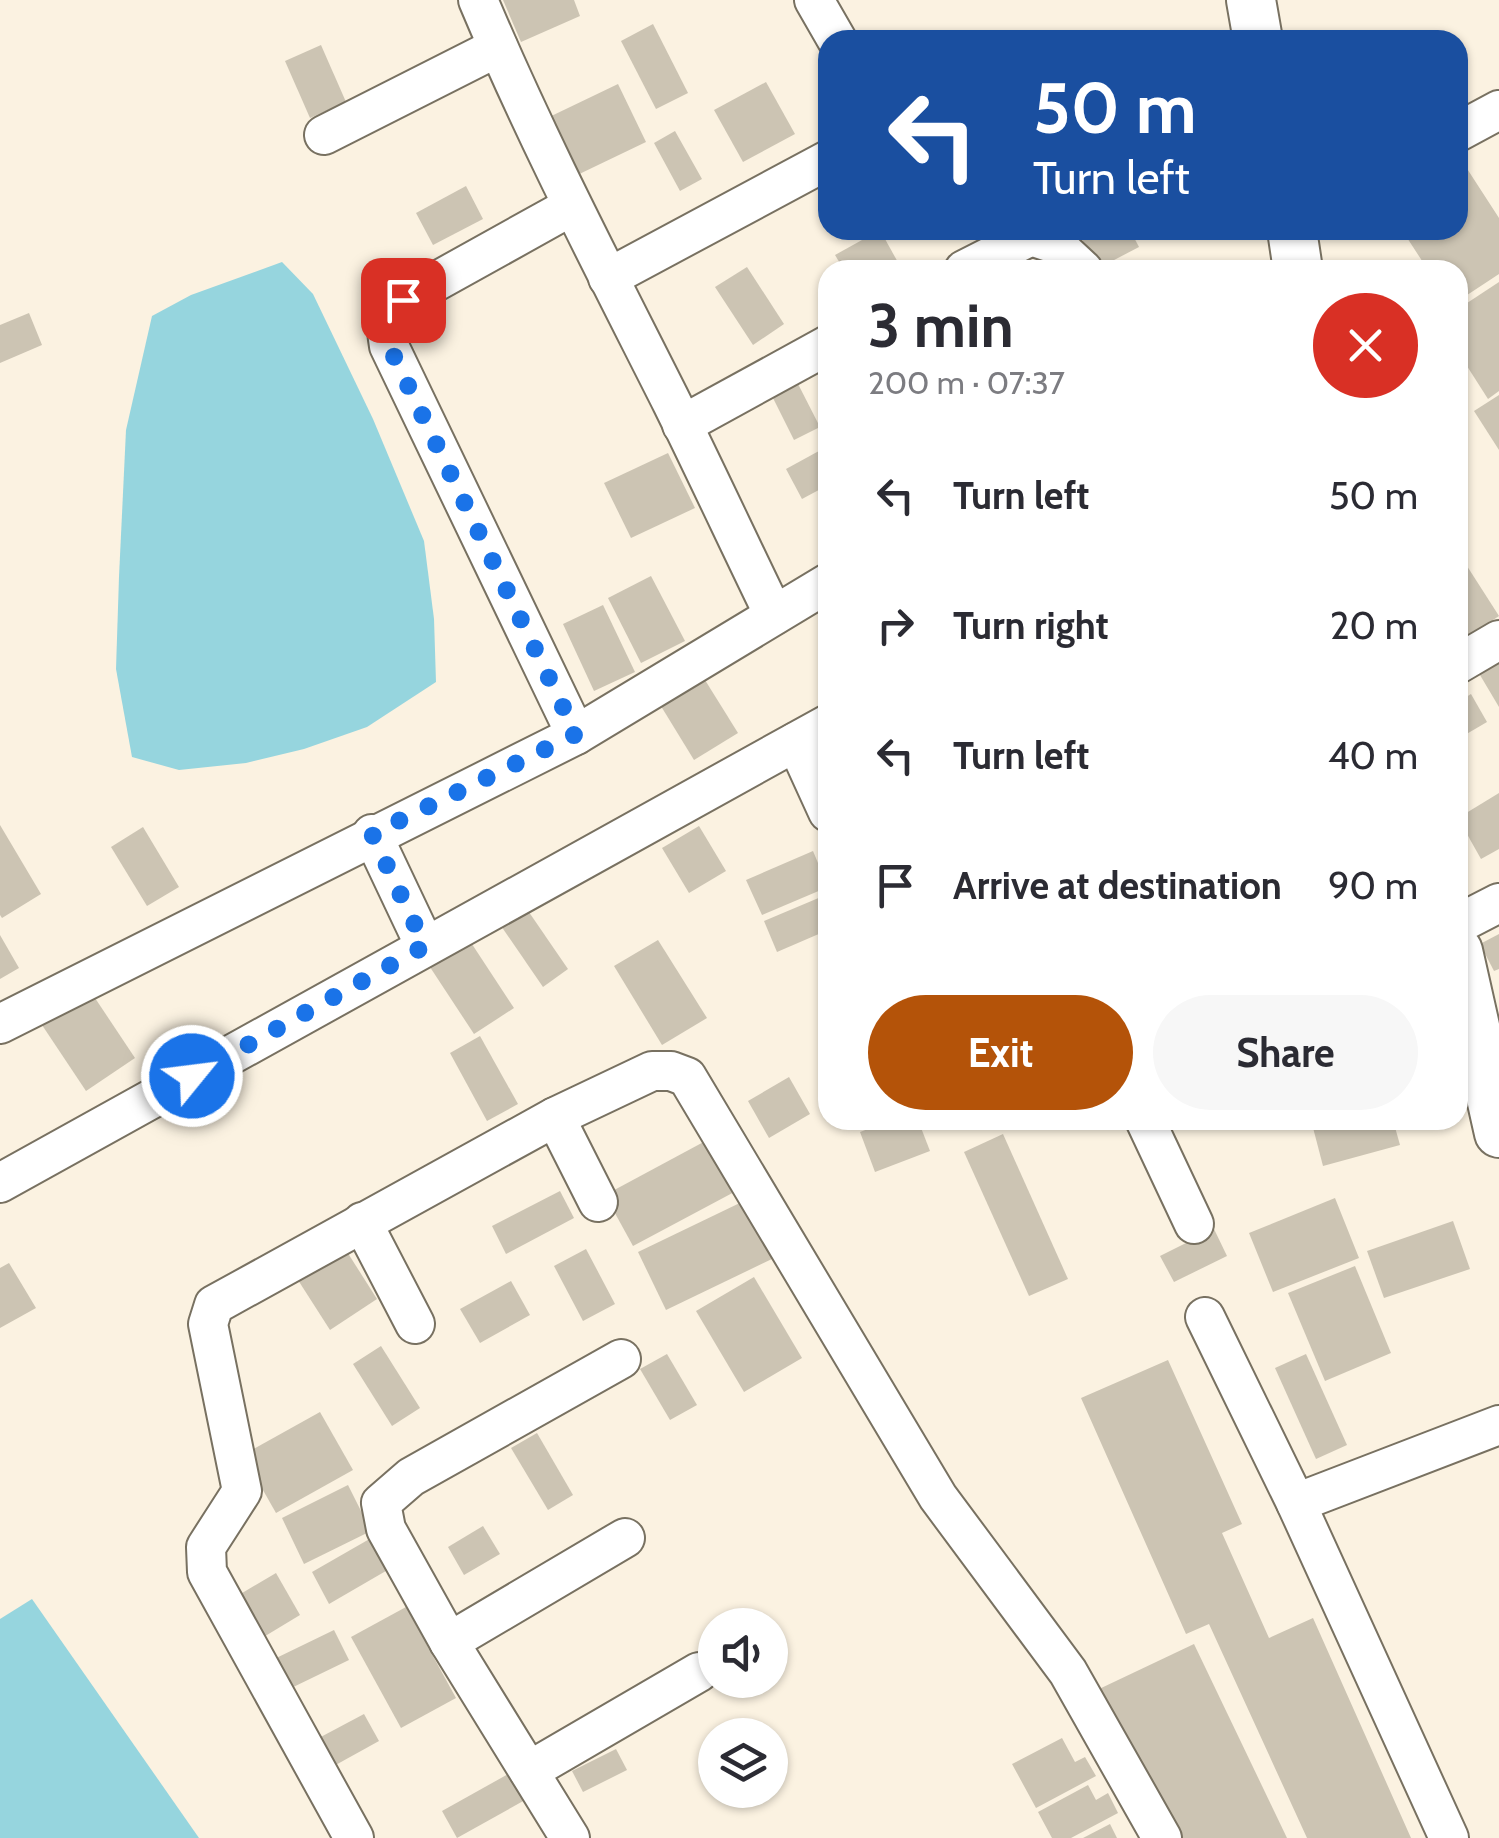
<!DOCTYPE html>
<html lang="en">
<head>
<meta charset="utf-8">
<style>
	body { margin:0; font-family:Cabin,sans-serif; background:#f7f7f7; color:#2b2b33; height:100vh; display:flex; flex-direction:column; font-size:38px; white-space:nowrap }
	* { box-sizing:border-box; margin:0 }
	p { font-size:32px; color:#7c7c81 }
	.icon { flex:none; width:55px; height:55px; fill:none; stroke:currentColor; stroke-width:2; stroke-linecap:round; stroke-linejoin:round }
	.map { position:relative; flex:1; overflow:hidden }
	.side { position:absolute; left:818px; top:260px; width:650px; height:870px; display:flex; flex-direction:column; background:#fff; border-radius:30px; box-shadow:0 2px 8px #0004 }
	.side>* { flex:none }
	.hud { position:absolute; left:818px; top:30px; width:650px; height:210px; border-radius:30px; box-shadow:0 2px 8px #0004; background:#1a4fa0; color:#fff; overflow:hidden }
	.buttons { position:absolute; left:698px; top:1608px; display:grid; gap:20px }
	.buttons a { display:grid; place-items:center; width:90px; height:90px; border-radius:50%; background:#fff; box-shadow:0 2px 8px #0004; font-size:50px }
	.pin { position:absolute; display:grid; place-items:center; width:85px; height:85px; color:#fff; margin:-42px; border-radius:20px; box-shadow:0 5px 15px #0006 }
	.me { position:absolute; width:110px; margin:-55px; rotate:61deg; stroke-linejoin:round; filter:drop-shadow(0 0 8px #0008) }
	.turn { display:flex; align-items:center; gap:35px; height:210px; padding:0 50px; font-size:45px }
	.turn .icon { width:130px; height:130px; stroke-width:2.5 }
	.turn b { display:block; font-size:70px; line-height:85px }
	.round { display:grid; place-items:center; flex:none; width:105px; height:105px; border-radius:52px; background:#f7f7f7 }
	.head { display:flex; align-items:center; justify-content:space-between; height:170px; padding:0 50px }
	h1 { font-size:60px; font-weight:700; line-height:75px }
	.button { display:flex; gap:20px; margin-top:auto; padding:20px 50px }
	.button a { flex:1; height:115px; border-radius:60px; background:#b45309; color:#fff; font-size:40px; font-weight:700; line-height:115px; text-align:center }
	.button a+a { background:#f7f7f7; color:#2b2b33 }
	ul { padding:0; list-style:none }
	li { display:flex; align-items:center; gap:30px; height:130px; padding:0 50px }
	li div { flex:1 }
	li b { display:block; font-size:38px }
	li em { font-style:normal }
	.map>svg:first-child { display:block }
	.water { fill:#96d5de }
	.building { fill:#ccc4b3 }
	.lines { fill:none; stroke-linecap:round; stroke-linejoin:round }
	.minor-casing { stroke:#787161; stroke-width:42 }
	.tertiary-casing { stroke:#787161; stroke-width:52 }
	.minor { stroke:#fff; stroke-width:38 }
	.tertiary { stroke:#fff; stroke-width:48 }
	.route { stroke:#1a73e8; stroke-width:18; stroke-dasharray:0 32.4 }
</style>
</head>
<body>
<div class="map">
<svg width="1499" height="1838" viewBox="0 0 1499 1838">
	<rect width="100%" height="100%" fill="#fbf2e1"/>
	<g class="water">
		<polygon points="282,262 313,294 373,419 424,541 434,619 436,682 367,727 304,749 246,763 179,770 132,757 116,669 119,577 126,430 152,316 191,295"/>
		<polygon points="32,1599 199,1838 0,1838 0,1619"/>
	</g>
	<g class="building">
		<polygon points="503,0 574,0 580,16 521,42"/>
		<polygon points="653,24 688,93 656,109 621,41"/>
		<polygon points="321,45 346,102 310,118 285,61"/>
		<polygon points="766,82 795,134 743,162 714,110"/>
		<polygon points="618,84 646,142 571,178 543,120"/>
		<polygon points="675,131 702,179 680,191 654,143"/>
		<polygon points="1464,164 1499,218 1499,274 1458,301 1458,270 1428,270 1402,230 1458,230 1458,168"/>
		<polygon points="466,186 483,219 433,245 416,213"/>
		<polygon points="880,230 900,266 892,270 844,270 835,255"/>
		<polygon points="1102,230 1130,230 1139,247 1095,270 1076,244"/>
		<polygon points="747,267 784,324 753,345 715,287"/>
		<polygon points="1499,282 1499,391 1488,399 1458,352 1458,309"/>
		<polygon points="29,313 42,345 0,363 0,325"/>
		<polygon points="796,380 820,427 794,440 771,394"/>
		<polygon points="1499,395 1499,450 1474,411"/>
		<polygon points="828,446 828,485 802,499 786,469"/>
		<polygon points="668,453 695,508 631,538 604,483"/>
		<polygon points="1458,552 1499,616 1458,643"/>
		<polygon points="651,576 685,641 641,663 608,598"/>
		<polygon points="603,605 635,672 594,691 563,624"/>
		<polygon points="1499,657 1499,707 1477,670"/>
		<polygon points="700,672 738,733 694,760 656,698"/>
		<polygon points="1471,694 1487,722 1458,739 1458,702"/>
		<polygon points="1499,793 1499,849 1481,859 1458,818"/>
		<polygon points="0,825 41,894 2,918 0,915"/>
		<polygon points="699,826 726,871 689,893 662,848"/>
		<polygon points="143,827 179,887 147,906 111,847"/>
		<polygon points="813,851 828,887 762,915 746,880"/>
		<polygon points="828,894 828,930 777,952 764,921"/>
		<polygon points="522,902 568,969 543,987 497,920"/>
		<polygon points="1499,934 1499,969 1494,971 1480,944"/>
		<polygon points="0,935 19,968 0,979"/>
		<polygon points="466,935 514,1008 474,1034 426,961"/>
		<polygon points="658,940 707,1018 662,1045 614,966"/>
		<polygon points="91,992 135,1058 86,1091 42,1025"/>
		<polygon points="480,1036 518,1104 487,1121 450,1053"/>
		<polygon points="789,1077 810,1114 769,1138 748,1101"/>
		<polygon points="892,1120 918,1120 930,1151 875,1172 860,1132"/>
		<polygon points="1311,1120 1393,1120 1400,1145 1323,1166"/>
		<polygon points="1003,1134 1068,1279 1029,1296 964,1152"/>
		<polygon points="711,1138 738,1190 633,1246 605,1195"/>
		<polygon points="560,1191 574,1218 506,1254 492,1226"/>
		<polygon points="1335,1198 1359,1258 1273,1292 1249,1233"/>
		<polygon points="746,1200 774,1258 666,1310 638,1252"/>
		<polygon points="1453,1221 1470,1269 1384,1298 1367,1251"/>
		<polygon points="1214,1229 1227,1256 1174,1282 1160,1256"/>
		<polygon points="337,1236 377,1299 330,1330 289,1266"/>
		<polygon points="586,1249 615,1304 583,1321 554,1266"/>
		<polygon points="9,1263 36,1308 0,1328 0,1268"/>
		<polygon points="1355,1266 1391,1353 1325,1381 1288,1293"/>
		<polygon points="754,1277 802,1358 744,1392 696,1311"/>
		<polygon points="511,1281 530,1315 480,1343 460,1309"/>
		<polygon points="381,1346 420,1408 392,1426 353,1364"/>
		<polygon points="667,1354 697,1405 670,1420 640,1369"/>
		<polygon points="1306,1354 1347,1445 1316,1459 1275,1368"/>
		<polygon points="1168,1360 1242,1524 1222,1533 1269,1638 1313,1618 1411,1838 1307,1838 1209,1624 1186,1634 1081,1398"/>
		<polygon points="320,1412 353,1470 276,1513 243,1455"/>
		<polygon points="537,1433 573,1495 548,1510 511,1448"/>
		<polygon points="348,1485 371,1531 304,1564 282,1518"/>
		<polygon points="483,1526 500,1554 464,1575 448,1547"/>
		<polygon points="373,1537 391,1568 329,1604 312,1572"/>
		<polygon points="276,1573 300,1615 257,1641 232,1599"/>
		<polygon points="406,1607 456,1698 401,1728 351,1637"/>
		<polygon points="334,1630 349,1660 283,1692 268,1662"/>
		<polygon points="1194,1644 1287,1838 1168,1838 1097,1690"/>
		<polygon points="364,1714 379,1741 332,1767 317,1739"/>
		<polygon points="1062,1738 1075,1762 1085,1757 1096,1776 1036,1808 1012,1764"/>
		<polygon points="616,1749 627,1770 583,1792 572,1771"/>
		<polygon points="510,1773 525,1800 457,1838 442,1811"/>
		<polygon points="1088,1785 1096,1800 1108,1793 1118,1813 1071,1838 1052,1838 1038,1812"/>
		<polygon points="1110,1824 1117,1838 1083,1838"/>
	</g>
	<g class="lines">
		<g class="minor-casing">
			<g id="minor">
				<path d="M478,0C536,138 605,270 672,403C707,474 740,545 774,615"/>
				<polyline points="814,0 837,40"/>
				<polyline points="1458,132 1499,110"/>
				<polyline points="324,135 498,47"/>
				<path d="M572,206L403,300C386,314 385,324 389,346L576,735"/>
				<polyline points="964,270 1031,236 1055,244 1083,270"/>
				<polyline points="608,278 828,160"/>
				<polyline points="682,425 828,345"/>
				<polyline points="1458,664 1499,640"/>
				<polyline points="796,742 828,812"/>
				<polyline points="372,834 425,946"/>
				<polyline points="1458,924 1499,903"/>
				<polyline points="0,1024 576,735 828,583"/>
				<polyline points="555,1117 598,1202"/>
				<polyline points="1145,1120 1194,1224"/>
				<polyline points="0,1183 828,724"/>
				<polyline points="362,1222 415,1324"/>
				<polyline points="1205,1317 1296,1503 1449,1838"/>
				<polyline points="1296,1503 1499,1425"/>
				<polyline points="449,1642 625,1538"/>
				<polyline points="529,1771 699,1672"/>
				<polyline points="354,1838 207,1572 206,1547 242,1491 208,1324 214,1305 555,1117 652,1071 671,1071 687,1077 938,1497 1068,1672 1162,1838"/>
				<polyline points="570,1838 449,1642 386,1529 381,1503 411,1477 621,1359"/>
			</g>
		</g>
		<g class="tertiary-casing">
			<g id="tertiary">
				<polyline points="1251,0 1258,40"/>
				<polyline points="1292,230 1298,270"/>
				<polyline points="1458,951 1499,1133"/>
			</g>
		</g>
		<use href="#minor" class="minor"/>
		<use href="#tertiary" class="tertiary"/>
	</g>
	<g class="lines">
		<path class="route" d="M192,1076L425,946L372,834L576,734L389,346C385,324 386,314 403,300"/>
	</g>
</svg>
<div class="buttons">
<a><svg class="icon" aria-label="sound" viewBox="0 0 24 24"><path d="M4 9h4l5-4v14l-5-4H4zM17 9q2 3 0 6"/></svg></a>
<a><svg class="icon" aria-label="layers" viewBox="0 0 24 24"><path d="M12 4l9 5-9 5-9-5zM3 14l9 5 9-5"/></svg></a>
</div>
<div class="pin" style="left:403px;top:300px;background:#d93025"><svg class="icon" aria-label="arrive" viewBox="0 0 24 24"><path d="M6 21V4h12l-3 4 3 4H6"/></svg></div>
<svg class="me" style="left:192px;top:1076px" viewBox="-20 -20 40 40"><circle r="17" fill="#1a73e8" stroke="#fff" stroke-width="3"/><path d="M0-11L8 9 0 5-8 9z" fill="#fff"/></svg>
<div class="hud">
<div class="turn"><svg class="icon" aria-label="left" viewBox="0 0 24 24"><path d="M17 20v-9H6M10 6l-5 5 5 5"/></svg><div><b>50 m</b>Turn left</div></div>
</div>
<section class="side">
<div class="head"><div><h1>3 min</h1><p>200 m · 07:37</p></div><a class="round" style="background:#d93025;color:#fff"><svg class="icon" aria-label="close" viewBox="0 0 24 24"><path d="M6 6l12 12M18 6L6 18"/></svg></a></div>
<ul>
<li><svg class="icon" aria-label="left" viewBox="0 0 24 24"><path d="M17 20v-9H6M10 6l-5 5 5 5"/></svg><div><b>Turn left</b></div><em>50 m</em></li>
<li><svg class="icon" aria-label="right" viewBox="0 0 24 24"><path d="M7 20v-9h11M14 6l5 5-5 5"/></svg><div><b>Turn right</b></div><em>20 m</em></li>
<li><svg class="icon" aria-label="left" viewBox="0 0 24 24"><path d="M17 20v-9H6M10 6l-5 5 5 5"/></svg><div><b>Turn left</b></div><em>40 m</em></li>
<li><svg class="icon" aria-label="arrive" viewBox="0 0 24 24"><path d="M6 21V4h12l-3 4 3 4H6"/></svg><div><b>Arrive at destination</b></div><em>90 m</em></li>
</ul>
<div class="button"><a>Exit</a><a>Share</a></div>
</section>
</div>
</body>
</html>
